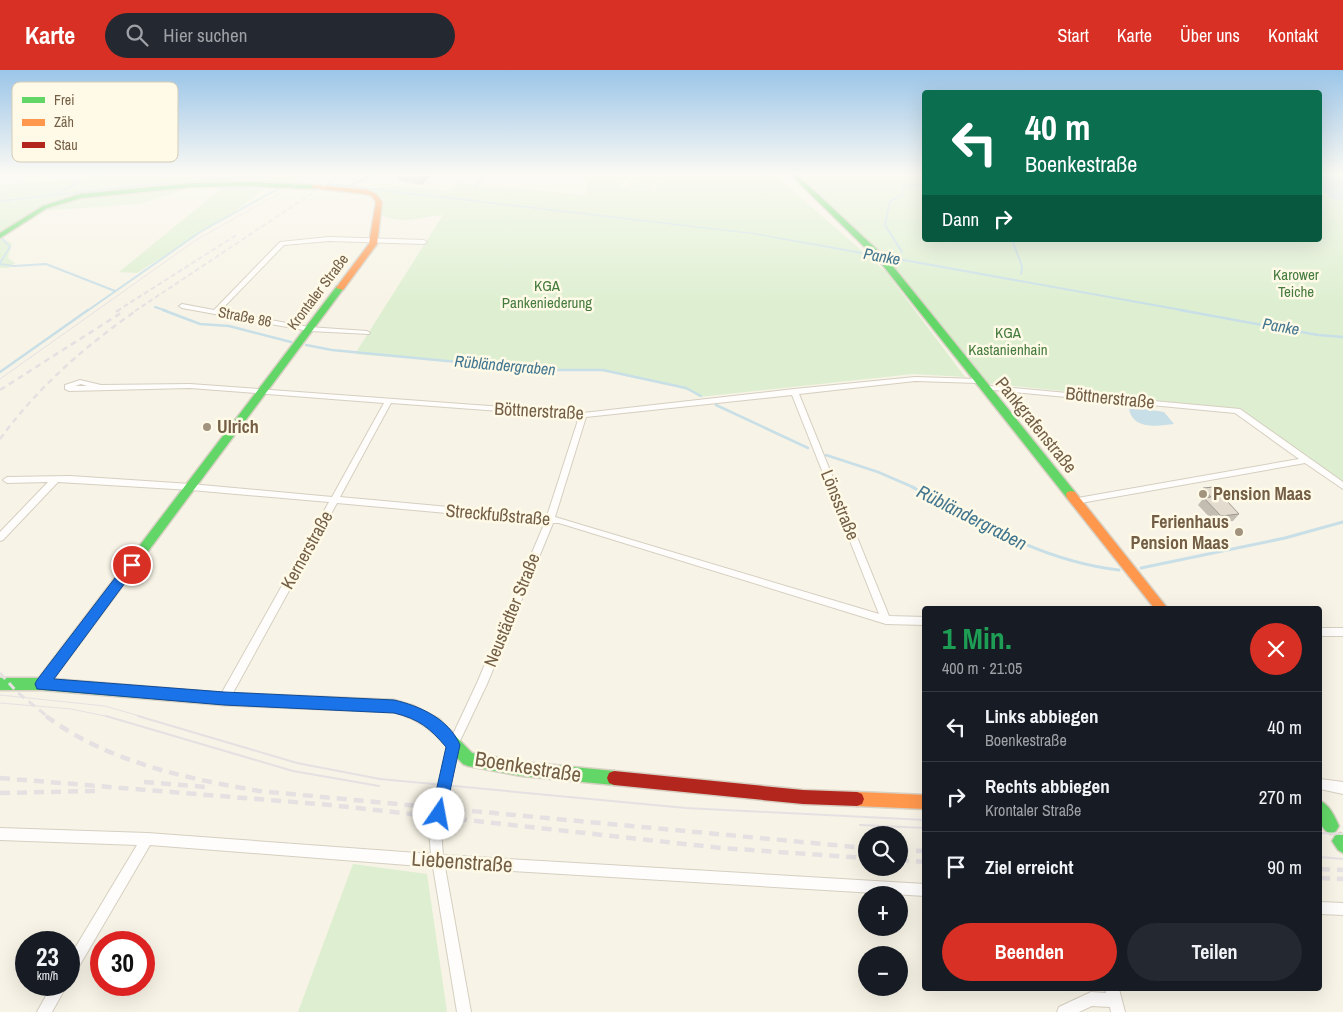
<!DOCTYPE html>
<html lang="de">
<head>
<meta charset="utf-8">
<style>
	body { margin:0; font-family:"Archivo Narrow",sans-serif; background:#242831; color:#f1f3f6; height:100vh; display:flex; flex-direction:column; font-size:19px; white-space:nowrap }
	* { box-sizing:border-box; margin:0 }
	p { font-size:16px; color:#9ea1a6 }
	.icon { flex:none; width:28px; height:28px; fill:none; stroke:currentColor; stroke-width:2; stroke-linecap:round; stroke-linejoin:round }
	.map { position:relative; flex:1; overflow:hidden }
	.sheet { position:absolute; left:922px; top:536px; width:400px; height:385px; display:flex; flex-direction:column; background:#171b24; border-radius:5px; box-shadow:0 5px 20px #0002 }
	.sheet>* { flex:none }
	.guide { position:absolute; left:922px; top:20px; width:400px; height:152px; border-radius:5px; box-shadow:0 5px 20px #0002; background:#0b6e4f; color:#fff; overflow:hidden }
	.buttons { position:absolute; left:858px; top:756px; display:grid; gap:10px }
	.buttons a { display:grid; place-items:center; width:50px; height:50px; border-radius:50%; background:#171b24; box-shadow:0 5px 20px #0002; font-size:25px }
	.speed { position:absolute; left:15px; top:861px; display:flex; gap:10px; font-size:25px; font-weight:700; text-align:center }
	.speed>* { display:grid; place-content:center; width:65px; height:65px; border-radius:50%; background:#171b24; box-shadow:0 5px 20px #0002; line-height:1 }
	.speed small { font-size:12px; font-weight:400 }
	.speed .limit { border:8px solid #d22; background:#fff; color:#111 }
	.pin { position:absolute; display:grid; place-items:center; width:42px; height:42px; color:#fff; margin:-21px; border:2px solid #fff; border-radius:50%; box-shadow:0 1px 5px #0007 }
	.me { position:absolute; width:55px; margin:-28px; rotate:12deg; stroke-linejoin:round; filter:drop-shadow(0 0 4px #0008) }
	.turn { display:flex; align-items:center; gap:18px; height:105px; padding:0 20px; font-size:22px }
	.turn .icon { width:65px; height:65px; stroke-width:2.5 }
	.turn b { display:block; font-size:35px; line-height:42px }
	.then { display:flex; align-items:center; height:48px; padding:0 20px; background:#0003; gap:10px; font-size:19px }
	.round { display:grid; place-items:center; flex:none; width:52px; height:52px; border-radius:26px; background:#242831 }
	.head { display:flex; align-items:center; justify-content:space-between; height:85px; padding:0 20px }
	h1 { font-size:30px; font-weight:700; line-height:38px; color:#1e9e55 }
	.primary-button { display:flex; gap:10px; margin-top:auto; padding:10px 20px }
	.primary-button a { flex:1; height:58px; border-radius:30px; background:#d93025; color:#fff; font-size:20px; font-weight:700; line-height:58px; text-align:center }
	.primary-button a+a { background:#242831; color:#f1f3f6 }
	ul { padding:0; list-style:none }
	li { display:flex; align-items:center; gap:15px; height:70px; padding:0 20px; border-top:1px solid #363941 }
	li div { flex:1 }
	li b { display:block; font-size:19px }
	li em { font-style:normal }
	header { display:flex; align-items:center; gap:30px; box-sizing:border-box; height:70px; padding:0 25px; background:#d93025; color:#fff }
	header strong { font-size:24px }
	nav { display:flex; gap:28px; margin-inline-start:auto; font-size:18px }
	.search { width:350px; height:45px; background:#242831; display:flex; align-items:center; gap:12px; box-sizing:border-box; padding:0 18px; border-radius:28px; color:#9ea1a6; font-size:19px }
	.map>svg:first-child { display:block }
	.green { fill:#ddefd0 }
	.water { fill:#c8dfe7 }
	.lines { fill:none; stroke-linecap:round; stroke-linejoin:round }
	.stream-far2 { stroke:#c8dfe7; stroke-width:2 }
	.stream-far1 { stroke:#c8dfe7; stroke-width:2.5 }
	.stream { stroke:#c8dfe7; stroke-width:3 }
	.street-casing { stroke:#d6cfc1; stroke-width:2 }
	.fast-casing { stroke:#d7d0c3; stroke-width:3 }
	.slow-casing { stroke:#d7d0c3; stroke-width:3 }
	.jam-casing { stroke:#d7d0c3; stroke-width:3 }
	.street { fill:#fefdfb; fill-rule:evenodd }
	.fast { fill:#63d668; fill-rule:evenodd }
	.slow { fill:#ff974d; fill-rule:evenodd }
	.jam { fill:#b3261e; fill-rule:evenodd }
	.tram-far1 { stroke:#e5e1e3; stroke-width:1 }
	.tram { stroke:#e5e1e3; stroke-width:2 }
	.rail-far3 { stroke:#e5e1e3; stroke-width:2; stroke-dasharray:5 3; stroke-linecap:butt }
	.rail-far2 { stroke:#e5e1e3; stroke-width:2.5; stroke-dasharray:6 4.5; stroke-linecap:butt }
	.rail-far1 { stroke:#e5e1e3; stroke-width:3; stroke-dasharray:8 5.5; stroke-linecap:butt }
	.rail { stroke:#e5e1e3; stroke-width:4.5; stroke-dasharray:10 7; stroke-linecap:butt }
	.wall { fill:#c3bcb1 }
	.shaded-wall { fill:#9f9990 }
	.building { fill:#e3dbce; stroke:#9f9990 }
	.route { fill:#1a73e8; stroke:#114b97 }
	.poi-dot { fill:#a2937e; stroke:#fffae7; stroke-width:2 }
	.labels { text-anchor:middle; stroke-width:5; stroke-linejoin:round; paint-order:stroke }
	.far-park-label { font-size:15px; fill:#457b3e; stroke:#fffae7 }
	.far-street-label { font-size:15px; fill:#745f46; stroke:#fffae7 }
	.far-water-label { font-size:16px; font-style:italic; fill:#427690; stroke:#fffae7 }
	.street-label { font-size:18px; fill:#745f46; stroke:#fffae7 }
	.poi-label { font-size:18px; font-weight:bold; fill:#745f46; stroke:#fffae7; text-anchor:start }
	.water-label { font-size:19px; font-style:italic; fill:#427690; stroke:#fffae7 }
	.near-street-label { font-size:21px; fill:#745f46; stroke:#fffae7 }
	.key { fill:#fffae7; stroke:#d5ccb7; stroke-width:1 }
	.key-label { font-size:14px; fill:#745f46 }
</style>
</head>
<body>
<header>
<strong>Karte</strong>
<div class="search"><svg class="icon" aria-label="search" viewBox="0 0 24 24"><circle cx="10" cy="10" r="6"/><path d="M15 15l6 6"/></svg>Hier suchen</div>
<nav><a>Start</a><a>Karte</a><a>Über uns</a><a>Kontakt</a></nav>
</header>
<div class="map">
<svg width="1343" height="942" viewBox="0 0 1343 942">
	<rect width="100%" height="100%" fill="#f7f3e6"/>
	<g class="green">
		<polygon points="100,104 307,104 294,110 230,108 199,111 244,110 289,112 201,113 59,130 0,163 0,132 191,111 0,130 0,115 82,109"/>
		<path d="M605,104H630L619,117L654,121L663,104H774L886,202L965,307L913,304L699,327L690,321L673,316L591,299L545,300L355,284L443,145C421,146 403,156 382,145L384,130L371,122L383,114L447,121L458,113L586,125L588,108Z"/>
		<polygon points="637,104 661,105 652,120 628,117"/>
		<polygon points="797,104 925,104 925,170 1320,170 1320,104 1343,104 1343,413 1239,339 983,313 889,191"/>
		<polygon points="227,114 270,114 241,137 137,203 119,202"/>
		<polygon points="202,115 138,134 41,141 80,127"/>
		<polygon points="0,169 12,173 8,188 15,193 8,198 0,198"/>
		<polygon points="353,794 427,804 447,942 298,942"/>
	</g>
	<g class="water">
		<polygon points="1320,104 1343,104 1343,130 1331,129 1320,116"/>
		<polygon points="230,108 324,113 244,110 196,111 0,132 0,130 149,114"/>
		<polygon points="329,113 754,163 868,183 872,186 752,164 327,115"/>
		<path d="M1132,337L1164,342L1174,354C1158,356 1133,360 1129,339Z"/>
	</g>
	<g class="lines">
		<g class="stream-far2">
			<polyline points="91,107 102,104"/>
			<polyline points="350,116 374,104"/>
			<polyline points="475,118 484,104"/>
			<polyline points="54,125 82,111"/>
			<polyline points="1012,170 1022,196 1021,204"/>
			<polyline points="902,182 885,155 890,131 902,126 904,116 910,114 925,117"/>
			<polyline points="881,186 1187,241"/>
			<polyline points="0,193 10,177 2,168"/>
			<polyline points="0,194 14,196 46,194 115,221"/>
			<polyline points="155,237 167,241"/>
			<polyline points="87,241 200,162 283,116"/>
		</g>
		<g class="stream-far1">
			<polyline points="163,240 200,254 229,256 291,272"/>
			<polyline points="1180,240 1318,265 1343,267"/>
			<polyline points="306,275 332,280 542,300 603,300 686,318 701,326"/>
			<polyline points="0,302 88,240"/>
			<polyline points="716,335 808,378"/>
			<polyline points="826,385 878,402 915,418"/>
		</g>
		<g class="stream">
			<path d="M912,417C978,452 1044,492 1119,500"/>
			<polyline points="1141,498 1285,468 1343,452"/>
		</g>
		<g class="street-casing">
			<g id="street">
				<polygon points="329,167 424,170 427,172 424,174 329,171 284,175 220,241 309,257 367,261 370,263 369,264 309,261 182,238 179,236 182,234 214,240 280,172"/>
				<path d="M915,307L978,309L982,311L978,313L915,311L799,324L889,546L925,547V555L886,554L559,453H553L487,614L458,675L441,761L443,785L925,814V826L445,797L471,942H457L433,797L150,775L74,905L69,907V888L137,775L0,770V758L147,763L431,784L429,761L448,675L477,613L545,452L337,433L228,632L224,634L220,632L219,629L220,626L329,432L191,420L58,412L3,470L0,471V462L48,412L7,413L3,410L7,407L70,406L191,414L332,427L384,333L190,318L69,321L65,319V315L80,310L101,315L190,314L583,343L794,319ZM81,314L87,316H75ZM792,325L879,544L555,447L586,347ZM391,333L579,347L547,446L340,427Z"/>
				<polygon points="980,315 1240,339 1343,412 1343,419 1305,393 1075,434 1071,431 1072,429 1299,389 1235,343 983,319 979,317"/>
				<rect x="1320" y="558" width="23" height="8"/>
				<polygon points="1320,709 1343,712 1343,724 1320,719"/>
				<polygon points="1320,832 1343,833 1343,845 1320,844"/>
				<polygon points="52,915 67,915 52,942 37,942"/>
				<polygon points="1105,919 1119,919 1125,942 1111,942 1110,937 1092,936 1079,942 1057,942 1059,937 1091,922 1106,923"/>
			</g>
		</g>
		<g class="fast-casing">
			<g id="fast">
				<polygon points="0,104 5,104 0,106"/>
				<polygon points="790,104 796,104 887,189 1075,422 1076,425 1075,428 1067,428 881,193"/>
				<polygon points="250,112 314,115 317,117 314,119 250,116 193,117 81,128 47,138 0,168 0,163 43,136 80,124 193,113"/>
				<path d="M337,216L344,218L53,609L224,623L394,630L414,636L439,649L472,683L522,692L614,701L619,703L621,708L619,713L614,715L522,706L468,696L463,694C440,669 428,651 394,642L224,635L42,620H0V608H39Z"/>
				<path d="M1320,731C1329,734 1335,747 1339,756L1336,761L1331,764C1317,758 1320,743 1320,731Z"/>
				<polygon points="1340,763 1343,765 1343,783 1338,780 1332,771 1335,766"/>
			</g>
		</g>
		<g class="slow-casing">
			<g id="slow">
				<polygon points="314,115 367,120 376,124 382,132 377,174 343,220 336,218 369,174 376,132 372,126 366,124 312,118 311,117"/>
				<polygon points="1071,421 1075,422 1168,539 1155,539 1067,428 1066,425 1067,422"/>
				<polygon points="857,722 925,725 925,739 857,736 852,734 850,729 852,724"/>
			</g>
		</g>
		<g class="jam-casing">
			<polygon id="jam" points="614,701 803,720 857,722 862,724 864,729 862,734 857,736 803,734 614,715 609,713 607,708 609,703"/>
		</g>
		<use href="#street" class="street"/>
		<use href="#fast" class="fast"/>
		<use href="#slow" class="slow"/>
		<use href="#jam" class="jam"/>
		<g class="tram-far1">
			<polyline points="0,309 196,170 314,104"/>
			<polyline points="0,625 105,636 143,647"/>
			<polyline points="0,633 71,639 110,647"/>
		</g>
		<g class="tram">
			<polyline points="106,646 293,701 379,716"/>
			<polyline points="138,646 297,693 380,709 686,738 925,750"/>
			<polyline points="860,755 925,758"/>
			<polyline points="1320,763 1343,764"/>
			<polyline points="1320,787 1343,789"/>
		</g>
		<g class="rail-far3">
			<polyline points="117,241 238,164"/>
			<polyline points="135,241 341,104"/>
		</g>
		<g class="rail-far2">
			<polyline points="116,242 119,240"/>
			<polyline points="0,320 124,241"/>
			<path d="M0,369C38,317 84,277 137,240"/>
		</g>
		<polyline class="rail-far1" points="0,603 17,622 48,647"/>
		<g class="rail">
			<path d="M46,646C108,692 184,708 259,721L866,778"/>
			<polyline points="0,708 330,735 721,778 866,788"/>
			<polyline points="144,712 206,717"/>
			<polyline points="0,723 95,721"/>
			<polyline points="899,780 925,781"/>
			<polyline points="899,790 925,792"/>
			<polyline points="1320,799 1343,800"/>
			<polyline points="1320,808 1343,809"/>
		</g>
	</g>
	<g class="wall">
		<polygon points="397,104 433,104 421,115 399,111"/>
		<polygon points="1203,418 1239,444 1233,451 1215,453 1198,435 1202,430 1198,426"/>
	</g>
	<polygon class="shaded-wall" points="420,104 433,104 421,115 418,105"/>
	<g class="building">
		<polygon points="407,104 420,104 418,105"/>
		<polygon points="1214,417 1239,444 1221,446 1204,428 1211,427 1203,418"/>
	</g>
	<linearGradient id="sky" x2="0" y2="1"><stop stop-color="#9bc5e8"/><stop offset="0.44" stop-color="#fbfaf4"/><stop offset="1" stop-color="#fbfaf4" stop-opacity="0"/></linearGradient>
	<rect width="1343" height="236" fill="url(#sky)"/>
	<path class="route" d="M132,490L138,495L136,498L54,609L224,622L394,630C420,636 449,649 460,675L444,749L439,752L433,749L431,744L446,677C430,658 419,649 394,643L224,635L37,619L35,614L37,610L128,491Z"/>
	<g class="poi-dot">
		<circle cx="207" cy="357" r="5"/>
		<circle cx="1203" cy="424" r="5"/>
		<circle cx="1239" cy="462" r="5"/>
	</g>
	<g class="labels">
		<g class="far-park-label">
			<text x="1296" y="210">Karower<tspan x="1296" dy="17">Teiche</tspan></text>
			<text x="547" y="221">KGA<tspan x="547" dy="17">Pankeniederung</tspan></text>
			<text x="1008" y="268">KGA<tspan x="1008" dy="17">Kastanienhain</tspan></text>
		</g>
		<g class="far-street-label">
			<text transform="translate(318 222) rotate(-53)" y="5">Krontaler Straße</text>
			<text transform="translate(245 247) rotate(11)" y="5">Straße 86</text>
		</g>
		<g class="far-water-label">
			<text transform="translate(882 186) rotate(10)" y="6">Panke</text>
			<text transform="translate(1281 256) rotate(10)" y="6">Panke</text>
			<text transform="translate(505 295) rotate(5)" y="6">Rübländergraben</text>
		</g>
		<g class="street-label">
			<text transform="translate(1110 328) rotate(6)" y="6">Böttnerstraße</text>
			<text transform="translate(539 341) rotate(3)" y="6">Böttnerstraße</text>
			<text transform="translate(1036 355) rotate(51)" y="6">Pankgrafenstraße</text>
			<text transform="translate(840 435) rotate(68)" y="6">Lönsstraße</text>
			<text transform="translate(498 445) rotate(5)" y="6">Streckfußstraße</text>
			<text transform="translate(307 480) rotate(-61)" y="6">Kernerstraße</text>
			<text transform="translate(512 540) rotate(-68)" y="6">Neustädter Straße</text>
		</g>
		<g class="poi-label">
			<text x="217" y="363">Ulrich</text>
			<text x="1213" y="430">Pension Maas</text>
			<text x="1229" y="458" text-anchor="end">Ferienhaus<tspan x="1229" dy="21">Pension Maas</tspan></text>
		</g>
		<g class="water-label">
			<text transform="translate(972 447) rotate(27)" y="7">Rübländergraben</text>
		</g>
		<g class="near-street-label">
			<text transform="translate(528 697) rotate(9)" y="7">Boenkestraße</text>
			<text transform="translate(462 792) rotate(4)" y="7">Liebenstraße</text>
		</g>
	</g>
	<rect x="12" y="12" width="166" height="80" rx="8" class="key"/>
	<rect x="22" y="27" width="23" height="6" fill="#63d668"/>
	<rect x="22" y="49" width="23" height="7" fill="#ff974d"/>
	<rect x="22" y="72" width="23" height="6" fill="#b3261e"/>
	<g class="key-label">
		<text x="54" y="35">Frei</text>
		<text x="54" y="57">Zäh</text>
		<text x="54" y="80">Stau</text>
	</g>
</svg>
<div class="buttons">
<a><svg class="icon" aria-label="search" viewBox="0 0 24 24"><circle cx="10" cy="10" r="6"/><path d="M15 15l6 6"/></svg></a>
<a>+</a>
<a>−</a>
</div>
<div class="speed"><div>23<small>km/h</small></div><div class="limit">30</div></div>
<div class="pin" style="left:132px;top:495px;background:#d93025"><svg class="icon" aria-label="arrive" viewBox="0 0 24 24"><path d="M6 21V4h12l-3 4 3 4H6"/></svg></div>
<svg class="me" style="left:439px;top:744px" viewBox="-20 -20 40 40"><circle r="19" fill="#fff"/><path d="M0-13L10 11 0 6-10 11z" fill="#1a73e8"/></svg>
<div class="guide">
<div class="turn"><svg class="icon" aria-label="left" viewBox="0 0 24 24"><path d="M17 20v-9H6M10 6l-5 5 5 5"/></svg><div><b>40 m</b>Boenkestraße</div></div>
<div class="then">Dann<svg class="icon" aria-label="right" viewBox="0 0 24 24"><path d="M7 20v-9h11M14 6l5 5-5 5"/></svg></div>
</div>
<section class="sheet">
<div class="head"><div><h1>1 Min.</h1><p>400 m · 21:05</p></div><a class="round" style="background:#d93025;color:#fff"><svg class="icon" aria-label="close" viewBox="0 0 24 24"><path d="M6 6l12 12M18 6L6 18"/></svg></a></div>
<ul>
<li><svg class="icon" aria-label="left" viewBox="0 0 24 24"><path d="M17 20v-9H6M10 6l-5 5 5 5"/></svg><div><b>Links abbiegen</b><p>Boenkestraße</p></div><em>40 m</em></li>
<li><svg class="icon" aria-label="right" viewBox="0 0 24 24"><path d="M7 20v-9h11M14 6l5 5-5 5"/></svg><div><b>Rechts abbiegen</b><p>Krontaler Straße</p></div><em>270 m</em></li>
<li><svg class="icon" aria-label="arrive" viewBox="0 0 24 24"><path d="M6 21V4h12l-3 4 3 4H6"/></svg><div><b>Ziel erreicht</b></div><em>90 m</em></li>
</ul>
<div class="primary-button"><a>Beenden</a><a>Teilen</a></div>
</section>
</div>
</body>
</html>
